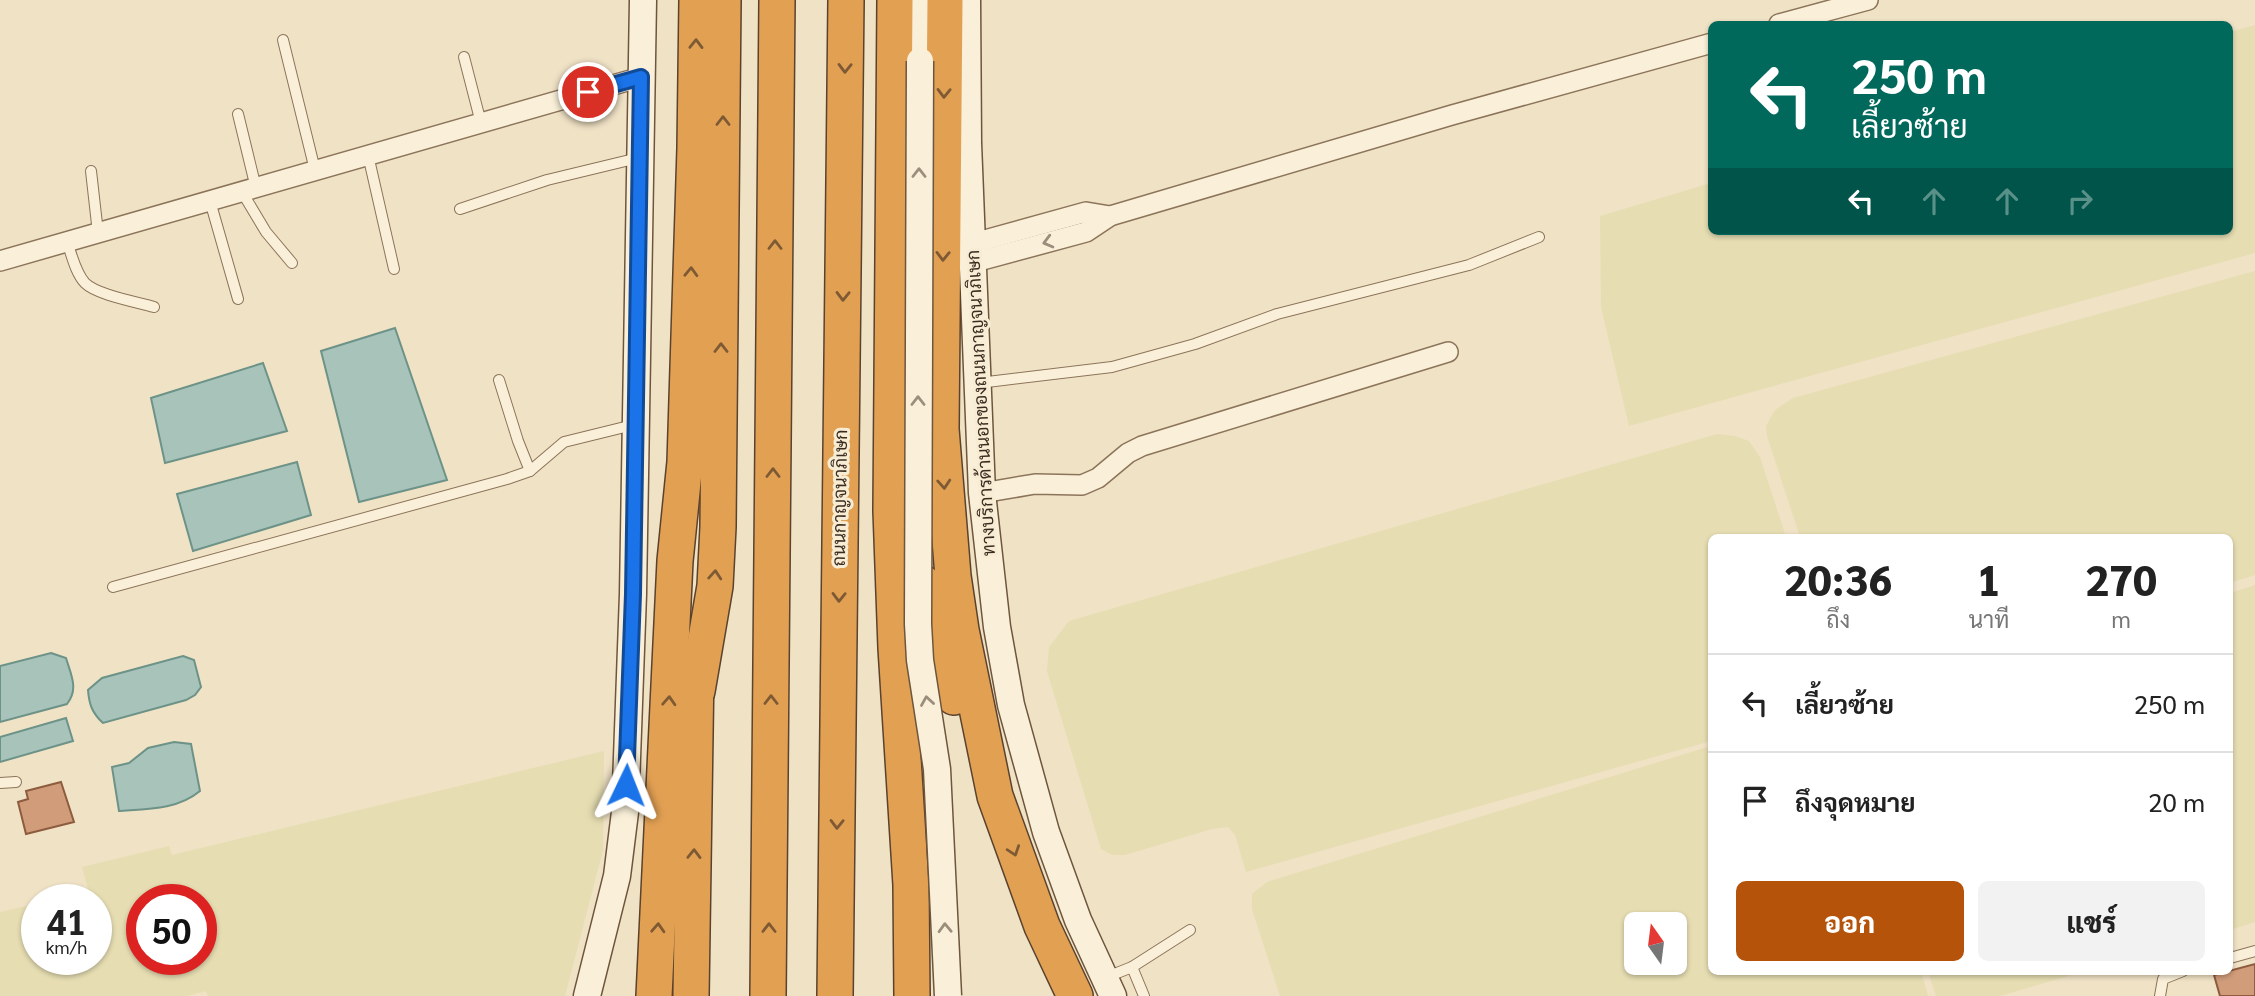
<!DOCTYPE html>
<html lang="th">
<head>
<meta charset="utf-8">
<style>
	body { margin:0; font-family:Georgia,Sarabun,serif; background:#f2f2f2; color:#222; height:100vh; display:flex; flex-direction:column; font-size:26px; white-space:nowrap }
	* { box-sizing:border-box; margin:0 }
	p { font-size:23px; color:#767676 }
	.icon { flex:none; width:38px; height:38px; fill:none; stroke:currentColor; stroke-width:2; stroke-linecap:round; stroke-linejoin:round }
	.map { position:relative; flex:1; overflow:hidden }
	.side { position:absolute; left:1708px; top:534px; width:525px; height:441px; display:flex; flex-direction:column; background:#fff; border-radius:10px; box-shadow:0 2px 5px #0004 }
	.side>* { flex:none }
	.guide { position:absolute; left:1708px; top:21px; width:525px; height:214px; border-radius:10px; box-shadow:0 2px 5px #0004; background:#00695c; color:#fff; overflow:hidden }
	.needle { width:46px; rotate:346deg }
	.buttons { position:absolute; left:1624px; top:912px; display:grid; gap:14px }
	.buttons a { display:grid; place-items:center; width:63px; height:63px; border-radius:10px; background:#fff; box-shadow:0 2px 5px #0004; font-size:35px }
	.speed { position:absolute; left:21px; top:884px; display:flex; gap:14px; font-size:35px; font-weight:700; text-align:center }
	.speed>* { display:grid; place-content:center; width:91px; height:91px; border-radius:50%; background:#fff; box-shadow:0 2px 5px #0004; line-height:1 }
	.speed small { font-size:18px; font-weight:400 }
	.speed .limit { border:10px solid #d22; background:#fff; color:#111 }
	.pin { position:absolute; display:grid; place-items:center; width:60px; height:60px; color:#fff; margin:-30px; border:4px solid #fff; border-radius:50%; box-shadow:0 2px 7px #0007 }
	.me { position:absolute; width:77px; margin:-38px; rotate:2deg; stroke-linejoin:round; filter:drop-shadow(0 0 5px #0008) }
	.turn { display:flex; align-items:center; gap:24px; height:147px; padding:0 28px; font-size:32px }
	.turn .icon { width:91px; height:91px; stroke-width:2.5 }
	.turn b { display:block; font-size:49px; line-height:60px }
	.lanes { display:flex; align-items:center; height:66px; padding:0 28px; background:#0003; justify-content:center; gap:35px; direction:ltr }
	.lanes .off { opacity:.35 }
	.eta { display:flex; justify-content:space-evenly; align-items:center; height:119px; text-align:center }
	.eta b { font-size:42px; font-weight:800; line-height:49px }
	.primary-button { display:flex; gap:14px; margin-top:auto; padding:14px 28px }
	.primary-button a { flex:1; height:80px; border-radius:10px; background:#b45309; color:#fff; font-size:28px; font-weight:800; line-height:80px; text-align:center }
	.primary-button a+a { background:#f2f2f2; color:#222 }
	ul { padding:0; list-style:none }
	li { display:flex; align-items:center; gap:21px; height:98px; padding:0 28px; border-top:2px solid #e0e0e0 }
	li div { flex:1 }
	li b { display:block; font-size:26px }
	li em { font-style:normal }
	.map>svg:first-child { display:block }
	.farmland { fill:#e6ddb2; fill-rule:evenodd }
	.water { fill:#a7c3ba; stroke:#6d9388; stroke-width:2 }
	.building { fill:#d09c7a; stroke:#8d5c3f; stroke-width:2 }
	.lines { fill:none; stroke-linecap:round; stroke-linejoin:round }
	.service-casing { stroke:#8c745a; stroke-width:12 }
	.minor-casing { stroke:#8c745a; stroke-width:22 }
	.secondary-casing { stroke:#6e553d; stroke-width:29 }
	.motorway-casing { stroke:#5a422e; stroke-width:38 }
	.service { stroke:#faf0d9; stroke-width:10 }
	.minor { stroke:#faf0d9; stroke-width:19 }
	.secondary { stroke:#faf0d9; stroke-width:26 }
	.motorway { stroke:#e2a053; stroke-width:35 }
	.secondary-bridge-casing { stroke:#6e553d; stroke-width:29; stroke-linecap:butt }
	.secondary-bridge { stroke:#faf0d9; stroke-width:26 }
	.oneway { stroke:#7e5a34 }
	.oneway2 { stroke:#9b8e7c }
	.route-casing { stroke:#114b97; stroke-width:18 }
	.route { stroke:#1a73e8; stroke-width:12 }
	.labels { text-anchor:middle; stroke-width:6; stroke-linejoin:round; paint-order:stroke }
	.street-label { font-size:18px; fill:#3c2c1f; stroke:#f7edd5 }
</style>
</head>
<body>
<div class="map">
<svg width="2255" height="996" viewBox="0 0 2255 996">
	<rect width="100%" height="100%" fill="#f0e2c5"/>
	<g class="farmland">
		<polygon points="2255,25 2255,253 1629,426 1601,307 1600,216 1711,183 1712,231 2230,231 2230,32"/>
		<polygon points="2255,271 2255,575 2230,583 2230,537 1800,537 1767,436 1766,426 1775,410 1793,398"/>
		<polygon points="1717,434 1735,436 1749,441 1760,457 1786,537 1712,537 1711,741 1246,872 1235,835 1228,827 1212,829 1125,855 1112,855 1101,849 1047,671 1049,647 1069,621"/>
		<polygon points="2255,585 2255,922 2230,930 2230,593"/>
		<path d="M1711,746L1712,971H1921L1928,996H1280L1252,909V894L1267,882ZM1675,924V962H1636V924Z"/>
		<path d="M604,751L603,850L565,996H208L206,991L187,996H0V912L26,906L34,924L37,923V959H96V900L91,899L82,867L169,846L172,855ZM142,900H201V959H142Z"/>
		<polygon points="1928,971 2085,971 2000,996 1936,996"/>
	</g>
	<g class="water">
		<polygon points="395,328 447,480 359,502 321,351"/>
		<polygon points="263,363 287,431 165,463 151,398"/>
		<polygon points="297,462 311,515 193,551 177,494"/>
		<path d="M51,653L66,658C71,675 79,689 67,704L0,722V666Z"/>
		<path d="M183,656L194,660L201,687L195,695L186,700L103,723C92,713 89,704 88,690L102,678Z"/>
		<polygon points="66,718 73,741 0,762 0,737"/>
		<path d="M174,742L191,744L200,791C177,810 147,809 119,811L112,767L129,763L148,748Z"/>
	</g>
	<g class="building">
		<polygon points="61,782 74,822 26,834 18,802 28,799 26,791"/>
		<polygon points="2255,964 2255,996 2220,996 2214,975"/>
	</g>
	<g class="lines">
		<g class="service-casing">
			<g id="service">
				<polyline points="283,40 315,170"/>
				<polyline points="464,57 481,123"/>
				<polyline points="238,114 256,188"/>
				<polyline points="368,155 394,269"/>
				<polyline points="91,171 98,233"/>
				<polyline points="242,192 266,232 292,263"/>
				<polyline points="210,201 238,299"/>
				<polyline points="460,209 547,180 638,158"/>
				<path d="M67,242C72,255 75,272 85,283C97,295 137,302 154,307"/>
				<polyline points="499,380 518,441 530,471"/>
				<polyline points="979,383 1112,367 1195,344 1277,314 1469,265 1539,237"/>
				<polyline points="113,587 507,479 530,471 564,442 633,425"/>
				<polyline points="0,783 16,782"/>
				<polyline points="2230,958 2255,951"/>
				<polyline points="1132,967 1144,996"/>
				<polyline points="1107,977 1132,967 1190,930"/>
				<polyline points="2160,996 2163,979 2183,971"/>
			</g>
		</g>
		<g class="minor-casing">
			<g id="minor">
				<polyline points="1779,24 1868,0"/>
				<polyline points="974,243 1086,212 1110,216"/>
				<polyline points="0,261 641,77"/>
				<polyline points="975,262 1086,232 1110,216 1452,115 1712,43"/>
				<polyline points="982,493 1035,484 1082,485 1098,478 1128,453 1142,446 1448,352"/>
			</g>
		</g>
		<g class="secondary-casing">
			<g id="secondary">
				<polyline points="967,0 968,143 982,493 997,627 1011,705 1046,832 1078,920 1113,996"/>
				<polyline points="920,61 920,0"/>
				<polyline points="587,996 617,876 625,812 633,594 643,0"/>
			</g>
		</g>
		<g class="motorway-casing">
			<g id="motorway">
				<polyline points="895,0 891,511 896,648 911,885 912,996"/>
				<polyline points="945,0 941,429 953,576 961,630 995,796 1042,926 1075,996"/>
				<polyline points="923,583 927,616 954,697"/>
				<polyline points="697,691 715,586 718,527 723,0"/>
				<polyline points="654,996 675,561 685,462 695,148 697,0"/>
				<polyline points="691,996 696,669"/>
				<polyline points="768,996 777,0"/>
				<polyline points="835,996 846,0"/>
			</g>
		</g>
		<use href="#service" class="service"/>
		<use href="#minor" class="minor"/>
		<use href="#secondary" class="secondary"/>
		<use href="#motorway" class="motorway"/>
		<g class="secondary-bridge-casing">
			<polyline id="secondary-bridge" points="920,61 918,624 920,660 937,769 948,996"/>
		</g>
		<use href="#secondary-bridge" class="secondary-bridge"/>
	</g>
	<defs><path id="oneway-chevron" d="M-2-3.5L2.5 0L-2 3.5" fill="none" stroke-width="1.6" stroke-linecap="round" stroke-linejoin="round" transform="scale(1.75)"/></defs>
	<g class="oneway">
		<use href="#oneway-chevron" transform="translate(696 44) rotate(-89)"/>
		<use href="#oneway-chevron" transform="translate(845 68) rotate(91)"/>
		<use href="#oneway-chevron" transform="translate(944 93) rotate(91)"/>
		<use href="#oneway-chevron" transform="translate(723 121) rotate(-90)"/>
		<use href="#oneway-chevron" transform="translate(775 245) rotate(-90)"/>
		<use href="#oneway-chevron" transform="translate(943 256) rotate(91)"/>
		<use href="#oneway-chevron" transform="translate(691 272) rotate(-88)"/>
		<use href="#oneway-chevron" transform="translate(843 296) rotate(91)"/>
		<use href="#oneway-chevron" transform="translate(721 348) rotate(-90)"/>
		<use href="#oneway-chevron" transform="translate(773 473) rotate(-90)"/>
		<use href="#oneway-chevron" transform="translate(944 484) rotate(86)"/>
		<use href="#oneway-chevron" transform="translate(715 575) rotate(-86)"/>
		<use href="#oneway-chevron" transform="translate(839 597) rotate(91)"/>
		<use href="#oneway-chevron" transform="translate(771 700) rotate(-90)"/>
		<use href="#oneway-chevron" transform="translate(669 701) rotate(-87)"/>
		<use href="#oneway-chevron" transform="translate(837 824) rotate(91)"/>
		<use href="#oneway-chevron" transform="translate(1014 851) rotate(71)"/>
		<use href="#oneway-chevron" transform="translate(694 854) rotate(-89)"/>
		<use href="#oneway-chevron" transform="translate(658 928) rotate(-87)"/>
		<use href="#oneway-chevron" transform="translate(769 928) rotate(-90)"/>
	</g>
	<g class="oneway2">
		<use href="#oneway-chevron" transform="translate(919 173) rotate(-90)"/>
		<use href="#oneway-chevron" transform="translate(1048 242) rotate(165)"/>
		<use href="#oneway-chevron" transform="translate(918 401) rotate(-90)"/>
		<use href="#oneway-chevron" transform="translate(927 701) rotate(-99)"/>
		<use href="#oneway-chevron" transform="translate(945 928) rotate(-92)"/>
	</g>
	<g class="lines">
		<g class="route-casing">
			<polyline id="route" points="588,92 641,77 633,594 626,785"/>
		</g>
		<use href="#route" class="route"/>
	</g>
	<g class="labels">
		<g class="street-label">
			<text transform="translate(981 403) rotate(-93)" y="6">ทางบริการด้านนอกของถนนกาญจนาภิเษก</text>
			<text transform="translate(840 498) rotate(-89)" y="6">ถนนกาญจนาภิเษก</text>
		</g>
	</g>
</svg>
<div class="buttons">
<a><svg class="needle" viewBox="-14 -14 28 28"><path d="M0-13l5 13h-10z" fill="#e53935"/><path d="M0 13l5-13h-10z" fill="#767676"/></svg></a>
</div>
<div class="speed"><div>41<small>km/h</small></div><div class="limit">50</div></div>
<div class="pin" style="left:588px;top:92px;background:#d93025"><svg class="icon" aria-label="arrive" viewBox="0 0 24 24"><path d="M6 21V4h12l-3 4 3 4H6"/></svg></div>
<svg class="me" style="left:626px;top:785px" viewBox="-20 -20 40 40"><path d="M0-17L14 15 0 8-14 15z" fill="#1a73e8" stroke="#fff" stroke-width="4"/></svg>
<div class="guide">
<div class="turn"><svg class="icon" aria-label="left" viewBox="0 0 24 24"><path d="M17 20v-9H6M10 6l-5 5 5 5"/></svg><div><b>250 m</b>เลี้ยวซ้าย</div></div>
<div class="lanes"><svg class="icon" aria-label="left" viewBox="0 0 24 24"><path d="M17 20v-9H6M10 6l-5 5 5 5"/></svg><svg class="icon off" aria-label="ahead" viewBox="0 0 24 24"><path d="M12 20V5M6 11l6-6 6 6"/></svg><svg class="icon off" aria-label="ahead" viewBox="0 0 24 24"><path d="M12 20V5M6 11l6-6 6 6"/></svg><svg class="icon off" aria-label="right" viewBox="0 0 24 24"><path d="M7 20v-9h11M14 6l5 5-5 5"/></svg></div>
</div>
<section class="side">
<div class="eta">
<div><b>20:36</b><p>ถึง</p></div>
<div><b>1</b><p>นาที</p></div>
<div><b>270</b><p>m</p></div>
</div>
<ul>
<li><svg class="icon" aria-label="left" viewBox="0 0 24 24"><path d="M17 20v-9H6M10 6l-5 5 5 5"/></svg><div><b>เลี้ยวซ้าย</b></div><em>250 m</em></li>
<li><svg class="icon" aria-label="arrive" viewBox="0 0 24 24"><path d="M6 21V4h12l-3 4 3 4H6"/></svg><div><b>ถึงจุดหมาย</b></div><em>20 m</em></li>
</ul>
<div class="primary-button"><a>ออก</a><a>แชร์</a></div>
</section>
</div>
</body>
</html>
